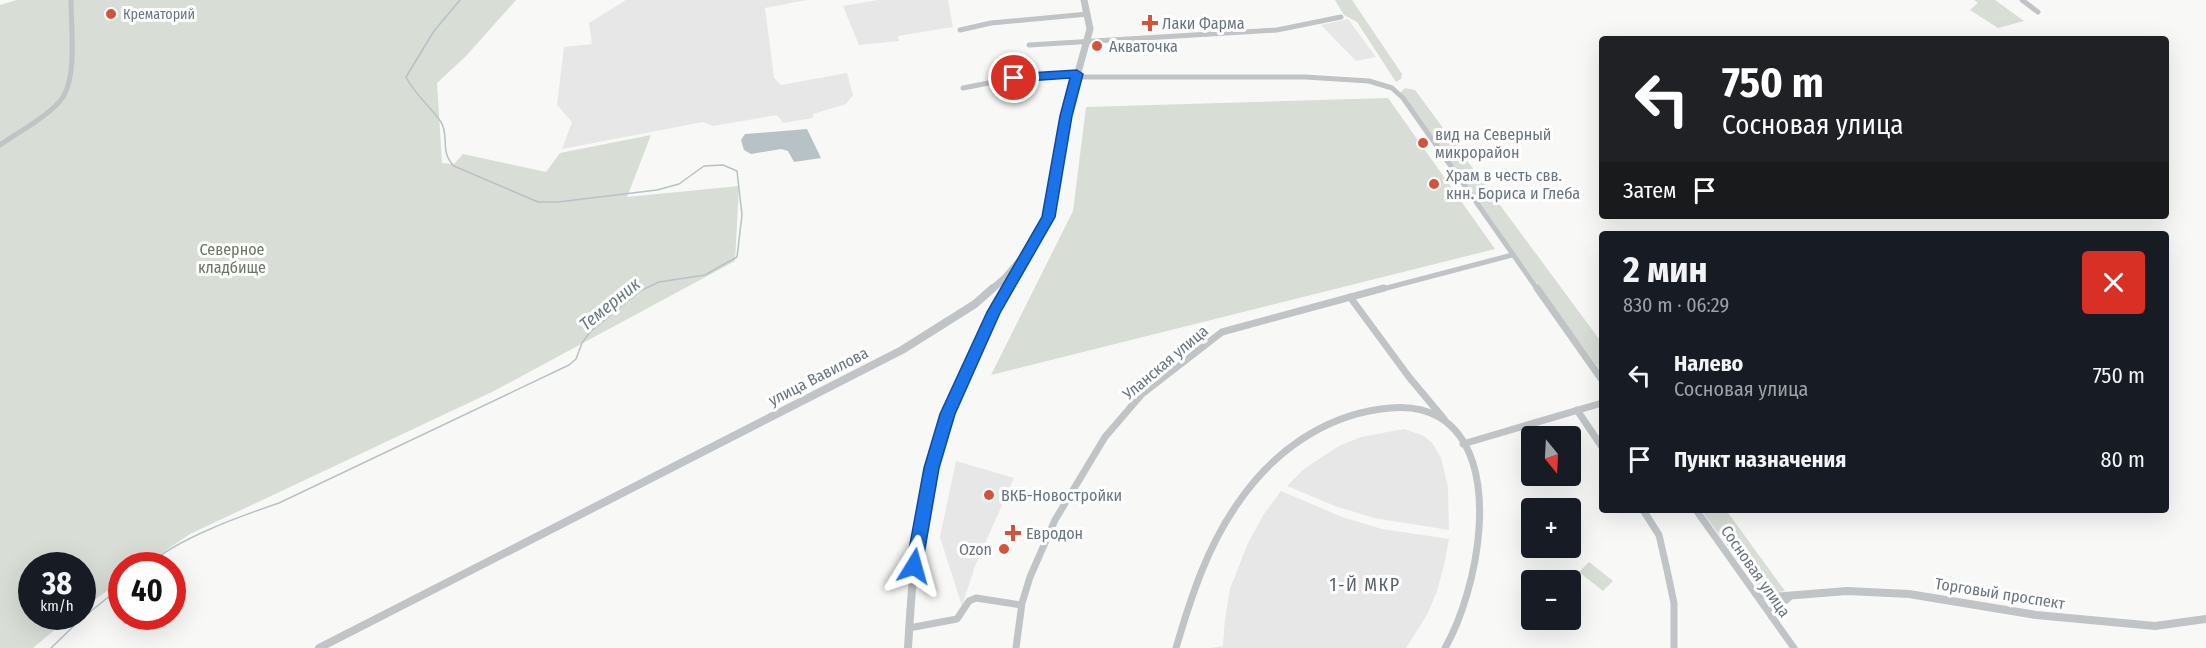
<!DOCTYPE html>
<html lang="ru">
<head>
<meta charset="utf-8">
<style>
	body { margin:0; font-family:"Fira Sans Condensed",sans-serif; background:#242831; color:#f1f3f6; height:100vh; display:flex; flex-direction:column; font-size:22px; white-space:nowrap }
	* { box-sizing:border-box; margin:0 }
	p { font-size:20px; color:#9ea1a6 }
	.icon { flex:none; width:33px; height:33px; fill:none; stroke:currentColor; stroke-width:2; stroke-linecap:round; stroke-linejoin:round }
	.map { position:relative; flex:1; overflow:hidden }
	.sheet { position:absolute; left:1599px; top:231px; width:570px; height:282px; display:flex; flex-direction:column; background:#171b24; border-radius:6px; box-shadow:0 6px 24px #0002 }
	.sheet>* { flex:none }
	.guide { position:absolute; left:1599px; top:36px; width:570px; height:183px; border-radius:6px; box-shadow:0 6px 24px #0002; background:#202124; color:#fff; overflow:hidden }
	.needle { width:39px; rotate:162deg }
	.fabs { position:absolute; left:1521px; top:426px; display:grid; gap:12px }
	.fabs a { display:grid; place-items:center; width:60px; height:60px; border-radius:6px; background:#171b24; box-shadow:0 6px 24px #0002; font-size:30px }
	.speed { position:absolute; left:18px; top:552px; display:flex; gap:12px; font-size:30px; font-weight:700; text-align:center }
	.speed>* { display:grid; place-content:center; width:78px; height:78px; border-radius:50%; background:#171b24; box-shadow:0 6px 24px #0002; line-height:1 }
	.speed small { font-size:15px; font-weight:400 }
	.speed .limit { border:9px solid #d22; background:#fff; color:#111 }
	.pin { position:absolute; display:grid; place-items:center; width:51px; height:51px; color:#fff; margin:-26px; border:3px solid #fff; border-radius:50%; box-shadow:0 2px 6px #0007 }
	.me { position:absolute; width:66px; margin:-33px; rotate:8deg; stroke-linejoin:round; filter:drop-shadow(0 0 4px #0008) }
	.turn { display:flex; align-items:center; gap:21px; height:126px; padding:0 24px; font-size:27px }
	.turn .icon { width:78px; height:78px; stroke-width:2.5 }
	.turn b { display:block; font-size:42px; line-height:51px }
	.then { display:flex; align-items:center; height:57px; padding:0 24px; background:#0003; gap:12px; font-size:22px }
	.round { display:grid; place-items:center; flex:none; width:63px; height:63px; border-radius:6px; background:#242831 }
	.overview { display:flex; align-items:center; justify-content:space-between; height:102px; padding:0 24px }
	h1 { font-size:36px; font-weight:700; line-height:45px }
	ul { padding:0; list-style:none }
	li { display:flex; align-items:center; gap:18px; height:84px; padding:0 24px }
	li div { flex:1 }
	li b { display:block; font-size:22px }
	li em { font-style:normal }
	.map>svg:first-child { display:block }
	.built { fill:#e6e7e6 }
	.green { fill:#d8ddd5 }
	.water { fill:#b7c2c6 }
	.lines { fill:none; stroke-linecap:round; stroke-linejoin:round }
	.stream { stroke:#b7c2c6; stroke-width:1.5 }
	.minor-far1 { stroke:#c0c4c7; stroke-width:5 }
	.minor { stroke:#c0c4c7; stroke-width:7 }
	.tertiary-far1 { stroke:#c0c4c7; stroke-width:7 }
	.tertiary { stroke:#c0c4c7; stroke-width:8 }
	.route { fill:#1a73e8; stroke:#114b97; stroke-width:1.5 }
	.poi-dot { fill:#d3543b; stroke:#fff; stroke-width:2 }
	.labels { text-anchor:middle; stroke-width:6; stroke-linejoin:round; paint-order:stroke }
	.far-poi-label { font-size:14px; fill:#66757e; stroke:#fff; text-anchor:start }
	.poi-label { font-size:16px; fill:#66757e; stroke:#fff; text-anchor:start }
	.park-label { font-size:16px; fill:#697764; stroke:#fff }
	.street-label { font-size:16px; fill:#66757e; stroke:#fff }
	.water-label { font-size:18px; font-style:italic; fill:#667a7f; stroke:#fff }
	.neighbourhood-label { font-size:18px; letter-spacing:1.5px; fill:#57636a; stroke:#fff }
</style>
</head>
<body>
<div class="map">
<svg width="2206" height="648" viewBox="0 0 2206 648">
	<rect width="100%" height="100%" fill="#f8f8f6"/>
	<g class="built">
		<polygon points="626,0 807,0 765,8 774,78 781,85 847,73 853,95 846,104 813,114 813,118 783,123 777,115 713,126 703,122 562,149 572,122 557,105 564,47 592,44 589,23"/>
		<polygon points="878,0 948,0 953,27 898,36 899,41 859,45 843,6"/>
		<polygon points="1348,19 1376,57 1356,61 1321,25"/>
		<polygon points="1404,429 1424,436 1433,444 1441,458 1448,487 1449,530 1374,518 1335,506 1287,486 1304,469 1339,446 1361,437"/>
		<polygon points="956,461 1014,478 975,566 962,606 940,537"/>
		<polygon points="1281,491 1342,517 1382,529 1449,539 1444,565 1437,591 1427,615 1406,648 1210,648 1223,646 1225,619 1230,589 1248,543 1264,514"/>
	</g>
	<g class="green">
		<polygon points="17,0 516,0 466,56 437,83 442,163 454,164 463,154 546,172 560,153 651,135 627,197 739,186 735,261 494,391 190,534 144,565 122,566 121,581 83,608 82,566 32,566 32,616 70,617 33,648 0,648 0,5"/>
		<polygon points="1335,0 1352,0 1402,74 1401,79 1396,82 1357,22 1344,15"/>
		<polygon points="1974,0 1995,0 2024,21 1998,28 1970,10 1978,3"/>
		<polygon points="1405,88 1415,90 1602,343 1602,373 1399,94"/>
		<polygon points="1388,98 1495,249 991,375 1073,211 1086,107"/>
		<polygon points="1701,510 1726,510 1785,591 1763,594"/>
		<polygon points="1589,562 1613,581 1603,591 1579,572"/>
	</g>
	<polygon class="water" points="807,129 821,158 794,162 788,151 781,149 751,154 744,150 741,140 745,134"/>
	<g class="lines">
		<g class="stream">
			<path d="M147,566C176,539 241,516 279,503L569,365L576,359L582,343L590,332L640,291L659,282L705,275L737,257L742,215L737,171L723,165L704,166L679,184L657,190L558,202H538L454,166C439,151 450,137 441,122C430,106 415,95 406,77L434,31L460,0"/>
			<polyline points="51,648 80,620 122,586"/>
		</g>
		<g class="minor-far1">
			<polyline points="2022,0 2038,12"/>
			<polyline points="960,30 991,23 1088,14"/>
			<polyline points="1029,45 1277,30 1341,17"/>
			<polyline points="1076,77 1305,77 1369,81 1392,88 1403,98 1538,290"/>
			<polyline points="963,88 1014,78 1077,74"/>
			<path d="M0,145C17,133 52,114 63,97C77,75 71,26 71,0"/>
			<polyline points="1379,290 1512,255"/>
		</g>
		<g class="minor">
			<polyline points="1537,288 1602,380"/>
			<polyline points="1350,297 1409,377 1444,419"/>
			<polyline points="1577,410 1602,447"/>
			<polyline points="1463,444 1602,403"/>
			<polyline points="1643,510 1659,535 1667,570 1674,603 1674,648"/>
			<polyline points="1696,510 1794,648"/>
			<polyline points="909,628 957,619 969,601 976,598 1021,605"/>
			<polyline points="1016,648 1022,603 1030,577 1055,520 1105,437 1142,394 1222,332 1384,288"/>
			<path d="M1176,648C1191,597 1207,547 1238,503C1272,453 1322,417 1381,409C1400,406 1422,407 1439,417C1506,457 1477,593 1445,648"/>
		</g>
		<g class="tertiary-far1">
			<polyline points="991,290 1005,278 1034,244 1048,217 1066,116 1090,29 1084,0"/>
			<polyline points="1006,290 1018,268"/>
		</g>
		<g class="tertiary">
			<polyline points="1756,593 1773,597 1847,591 1909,594 2036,615 2155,626 2206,619"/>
			<polyline points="1772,616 1774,608 1788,598"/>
			<polyline points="319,648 902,350 975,304 993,288"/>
			<path d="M908,648C912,578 917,506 939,439C956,386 981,337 1007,288"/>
		</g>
	</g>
	<polygon class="route" points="1077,70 1083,74 1072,116 1055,217 1000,313 955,414 939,468 922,566 920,571 914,573 909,571 906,566 924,468 940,414 987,312 1042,217 1060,116 1070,78 1014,82 1008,78 1014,74"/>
	<g class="poi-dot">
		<circle cx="111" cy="14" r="6"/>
		<path d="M1147 14h6v6h6v6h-6v6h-6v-6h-6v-6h6z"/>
		<circle cx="1097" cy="46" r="6"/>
		<circle cx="1423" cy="143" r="6"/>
		<circle cx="1434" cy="184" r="6"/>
		<circle cx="989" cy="495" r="6"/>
		<path d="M1010 524h6v6h6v6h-6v6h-6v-6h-6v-6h6z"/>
		<circle cx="1004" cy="549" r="6"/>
	</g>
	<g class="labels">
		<g class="far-poi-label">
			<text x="123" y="19">Крематорий</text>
		</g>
		<g class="poi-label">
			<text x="1162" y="29">Лаки Фарма</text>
			<text x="1109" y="52">Акваточка</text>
			<text x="1435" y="140">вид на Северный<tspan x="1435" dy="18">микрорайон</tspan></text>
			<text x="1446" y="181">Храм в честь свв.<tspan x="1446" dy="18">кнн. Бориса и Глеба</tspan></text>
			<text x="1001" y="501">ВКБ-Новостройки</text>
			<text x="1026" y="539">Евродон</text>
			<text x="992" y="555" text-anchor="end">Ozon</text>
		</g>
		<g class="park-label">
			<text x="232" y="255">Северное<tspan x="232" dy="18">кладбище</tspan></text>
		</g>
		<g class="street-label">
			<text transform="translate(1165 362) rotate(-40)" y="6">Уланская улица</text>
			<text transform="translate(818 376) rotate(-27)" y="6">улица Вавилова</text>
			<text transform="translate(1756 571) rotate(55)" y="6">Сосновая улица</text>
			<text transform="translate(2000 593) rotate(9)" y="6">Торговый проспект</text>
		</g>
		<g class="water-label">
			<text transform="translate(610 304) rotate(-39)" y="6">Темерник</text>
		</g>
		<g class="neighbourhood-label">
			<text x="1365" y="591">1-Й МКР</text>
		</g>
	</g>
</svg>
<div class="fabs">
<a><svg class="needle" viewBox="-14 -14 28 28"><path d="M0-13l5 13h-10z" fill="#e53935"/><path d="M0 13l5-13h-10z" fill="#9ea1a6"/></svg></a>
<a>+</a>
<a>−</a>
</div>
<div class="speed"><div>38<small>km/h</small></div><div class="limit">40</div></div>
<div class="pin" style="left:1014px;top:78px;background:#d93025"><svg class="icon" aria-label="arrive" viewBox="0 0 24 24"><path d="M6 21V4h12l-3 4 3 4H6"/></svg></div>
<svg class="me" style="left:914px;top:566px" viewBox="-20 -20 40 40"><path d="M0-17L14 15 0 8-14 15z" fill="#1a73e8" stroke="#fff" stroke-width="4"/></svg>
<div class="guide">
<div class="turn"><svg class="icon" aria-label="left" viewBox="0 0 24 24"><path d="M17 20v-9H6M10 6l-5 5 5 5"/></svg><div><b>750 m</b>Сосновая улица</div></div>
<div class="then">Затем<svg class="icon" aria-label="arrive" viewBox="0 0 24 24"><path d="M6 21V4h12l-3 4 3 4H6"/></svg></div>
</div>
<section class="sheet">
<div class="overview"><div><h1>2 мин</h1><p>830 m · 06:29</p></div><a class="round" style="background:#d93025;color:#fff"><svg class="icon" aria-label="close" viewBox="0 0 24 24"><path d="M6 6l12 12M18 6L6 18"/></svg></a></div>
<ul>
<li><svg class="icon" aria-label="left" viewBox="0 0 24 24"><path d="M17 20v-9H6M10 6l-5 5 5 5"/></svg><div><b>Налево</b><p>Сосновая улица</p></div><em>750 m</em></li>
<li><svg class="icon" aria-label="arrive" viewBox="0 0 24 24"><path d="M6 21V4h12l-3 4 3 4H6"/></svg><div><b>Пункт назначения</b></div><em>80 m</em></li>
</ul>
</section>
</div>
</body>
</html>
